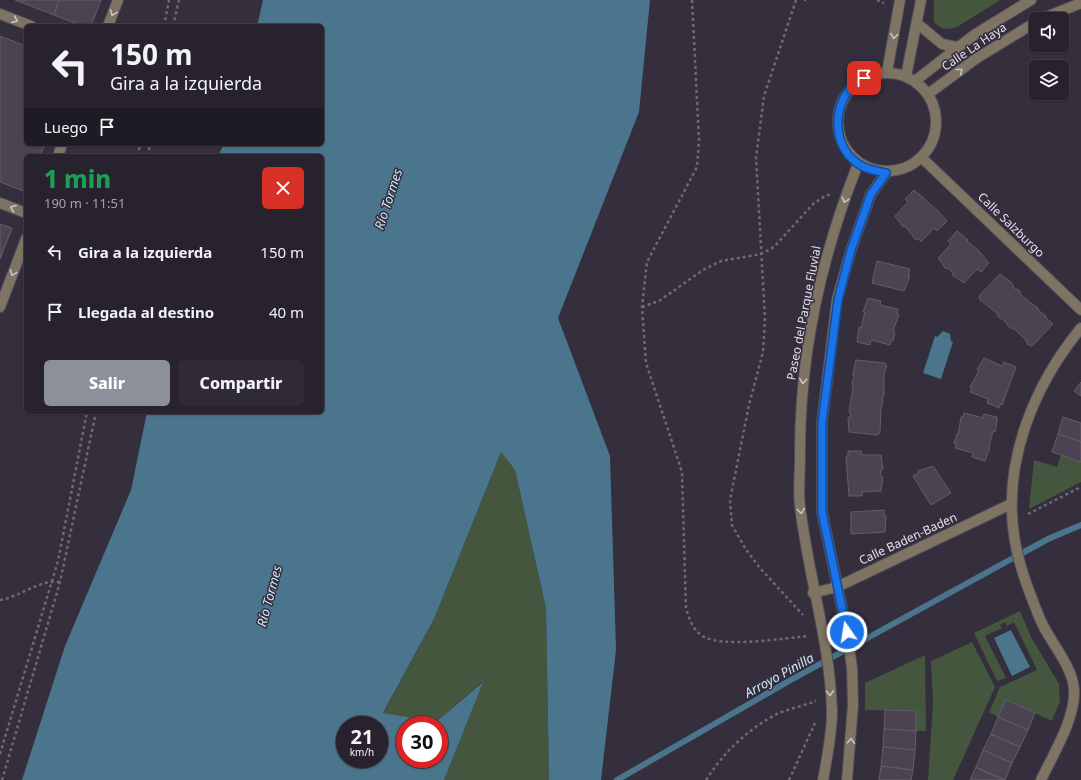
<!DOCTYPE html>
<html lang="es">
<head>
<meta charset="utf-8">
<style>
	body { margin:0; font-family:"Noto Sans",sans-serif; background:#2f2a36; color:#f1f3f6; height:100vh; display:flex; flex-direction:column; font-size:15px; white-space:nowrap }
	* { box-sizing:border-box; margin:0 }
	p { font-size:13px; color:#a4a4aa }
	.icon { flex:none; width:22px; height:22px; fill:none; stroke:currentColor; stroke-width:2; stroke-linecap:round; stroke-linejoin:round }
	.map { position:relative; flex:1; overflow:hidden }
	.panel { position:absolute; left:24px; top:154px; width:300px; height:260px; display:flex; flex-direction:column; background:#27222e; border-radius:6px; box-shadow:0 1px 3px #0004,0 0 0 1px #433f4a }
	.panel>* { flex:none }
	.guide { position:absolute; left:24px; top:24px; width:300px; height:122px; border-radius:6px; box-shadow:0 1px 3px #0004,0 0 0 1px #433f4a; background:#27222e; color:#f1f3f6; overflow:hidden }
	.fabs { position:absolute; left:1029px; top:12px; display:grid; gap:8px }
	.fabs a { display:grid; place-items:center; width:40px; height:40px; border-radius:6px; background:#27222e; box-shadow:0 1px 3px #0004,0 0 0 1px #433f4a; font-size:20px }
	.speed { position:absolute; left:336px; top:716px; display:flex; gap:8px; font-size:20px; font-weight:700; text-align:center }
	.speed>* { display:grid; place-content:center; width:52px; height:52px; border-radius:50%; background:#27222e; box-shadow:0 1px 3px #0004,0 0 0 1px #433f4a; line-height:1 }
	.speed small { font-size:10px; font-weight:400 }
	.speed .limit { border:6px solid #d22; background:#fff; color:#111 }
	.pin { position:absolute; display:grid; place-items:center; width:34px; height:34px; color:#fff; margin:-17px; border-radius:8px; box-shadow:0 2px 6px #0006 }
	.me { position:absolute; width:44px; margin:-22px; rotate:347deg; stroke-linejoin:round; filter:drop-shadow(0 0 3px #0008) }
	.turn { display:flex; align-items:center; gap:14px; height:84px; padding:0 20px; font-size:18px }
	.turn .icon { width:52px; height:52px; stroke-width:2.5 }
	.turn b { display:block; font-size:28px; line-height:34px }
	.then { display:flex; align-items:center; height:38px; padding:0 20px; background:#0003; gap:8px; font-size:15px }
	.round { display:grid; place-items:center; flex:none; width:42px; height:42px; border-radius:6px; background:#2f2a36 }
	.headline { display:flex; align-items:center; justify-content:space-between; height:68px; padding:0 20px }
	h1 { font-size:24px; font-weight:800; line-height:30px; color:#1e9e55 }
	.primary-button { display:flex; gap:8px; margin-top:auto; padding:8px 20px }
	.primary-button a { flex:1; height:46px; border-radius:6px; background:#8c9099; color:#fff; font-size:16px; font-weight:800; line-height:46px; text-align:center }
	.primary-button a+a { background:#2f2a36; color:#f1f3f6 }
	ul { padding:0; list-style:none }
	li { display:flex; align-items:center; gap:12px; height:60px; padding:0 20px }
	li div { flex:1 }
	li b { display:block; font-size:15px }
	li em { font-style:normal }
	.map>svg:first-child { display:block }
	.green { fill:#44573e }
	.water { fill:#4a758d; fill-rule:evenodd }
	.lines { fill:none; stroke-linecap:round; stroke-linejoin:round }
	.stream { stroke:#4a758d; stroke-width:6 }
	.building { fill:#4b4352; stroke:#645c6b }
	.minor-casing { stroke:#504a59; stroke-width:12 }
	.path { stroke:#6e6976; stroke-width:2.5; stroke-dasharray:3 3; stroke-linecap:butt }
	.minor { stroke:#7d7463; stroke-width:10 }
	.oneway { stroke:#cac5c8 }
	.route-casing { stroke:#114b97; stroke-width:10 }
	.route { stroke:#1a73e8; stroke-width:7 }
	.labels { text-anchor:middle; stroke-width:3; stroke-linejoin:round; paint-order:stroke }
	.street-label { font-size:12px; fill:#e4e0ea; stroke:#342e3d }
	.water-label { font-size:13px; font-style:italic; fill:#cde8f9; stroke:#342e3d }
</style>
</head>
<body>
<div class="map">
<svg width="1081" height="780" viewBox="0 0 1081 780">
	<rect width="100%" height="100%" fill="#342e3d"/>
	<g class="green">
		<path d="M934,0H1000L957,27C947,30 941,30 934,22Z"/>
		<polygon points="501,452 515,470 546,608 549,780 444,780 482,682 436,722 383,714 434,619"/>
		<polygon points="1061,455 1081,462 1081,482 1029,509 1034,460 1057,467"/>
		<polygon points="1020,611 1031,637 1059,684 1060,701 1052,721 1006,700 998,717 989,712 1000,687 1037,670 1014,622 1007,626 1005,622 1000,625 1002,628 985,636 1006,678 997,681 974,633"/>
		<polygon points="972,642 995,687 953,780 928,780 933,703 931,661"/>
		<polygon points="925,655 926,731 916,731 916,711 865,710 865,683"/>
	</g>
	<g class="water">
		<path d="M263,0H650L639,112L558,318L610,456L616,650L601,780H549L546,608L515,470L501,452L434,619L383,713L436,722L483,682L444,780H22L65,646L131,490L147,412H322V156H218L224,144H322V26H257ZM345,725H379V759H345ZM405,725H439V759H405Z"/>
		<polygon points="943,331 950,334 951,341 953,342 941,379 923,373 935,336 937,337"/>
		<polygon points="1011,630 1030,667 1012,676 994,638"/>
	</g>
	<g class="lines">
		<polyline class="stream" points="617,780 789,681 1048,539 1081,525"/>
	</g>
	<g class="building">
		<polygon points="15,0 59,0 54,15"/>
		<polygon points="59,0 101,0 91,26 82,26 54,15"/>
		<polygon points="0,36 26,46 26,144 45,144 40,156 26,156 26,192 0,182"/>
		<polygon points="914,190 925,199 925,200 937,210 947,221 937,231 934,228 921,242 918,238 916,240 905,226 903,227 895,216 908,202 905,199"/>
		<polygon points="0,224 12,228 0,259"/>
		<polygon points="957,231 968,240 967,241 980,252 989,263 981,272 977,269 964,283 952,275 954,274 948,268 946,269 938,258 951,244 948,241"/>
		<polygon points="877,261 910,269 908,276 910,276 904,291 872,283"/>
		<polygon points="1000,274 1012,283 1014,288 1020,291 1020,294 1032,304 1038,308 1038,310 1046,316 1046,318 1053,324 1032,346 1028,345 1025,339 1013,328 1010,328 1004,320 998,317 998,314 980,300 979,296"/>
		<polygon points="868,298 881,301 880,305 898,309 897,314 899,314 893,331 895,332 893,341 891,341 890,345 871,340 870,345 857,342 859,327 861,328 865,312 863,312"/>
		<polygon points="984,358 1002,366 1004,362 1016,367 1002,405 1000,404 999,408 987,403 988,399 970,392 972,388 970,387 979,371 977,370"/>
		<polygon points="856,360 885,363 887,366 884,373 884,396 882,397 883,402 881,409 880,432 878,435 849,432 848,418 851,416 849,411 853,388 852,381 854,379 853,374"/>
		<polygon points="1081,382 1081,396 1074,391"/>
		<polygon points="964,413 983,418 984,414 997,417 997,422 995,432 993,431 989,447 990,447 985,461 972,457 973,453 955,448 956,444 954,443 957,434 958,435 961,417 963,417"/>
		<polygon points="1063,417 1081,423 1081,442 1058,434"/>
		<polygon points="1058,434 1081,442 1081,462 1052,452"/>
		<polygon points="848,451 861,451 862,455 881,455 883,469 881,469 881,477 883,477 881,491 862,492 862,496 849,496 846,456 848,456"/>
		<polygon points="933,466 951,493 931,505 913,476 919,473 918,471"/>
		<polygon points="884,510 884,516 886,516 885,532 851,534 851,512"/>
		<polygon points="1006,700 1035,713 1028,730 998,717"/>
		<polygon points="885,710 916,711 916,731 884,729"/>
		<polygon points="998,717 1028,730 1020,747 991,734"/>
		<polygon points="884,729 916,731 915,750 883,747"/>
		<polygon points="991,734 1020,747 1012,763 983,750"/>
		<polygon points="883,747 915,750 913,770 881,766"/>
		<polygon points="983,750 1012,763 1005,780 976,767"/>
		<polygon points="881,766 913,770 911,780 879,780"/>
		<polygon points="976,767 981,770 1004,780 970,780"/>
	</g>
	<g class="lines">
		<g class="minor-casing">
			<g id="minor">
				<polyline points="0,14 31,26"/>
				<polyline points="1041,19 1081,3"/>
				<polyline points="918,24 942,44 957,47"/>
				<polyline points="108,26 118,0"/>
				<polyline points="887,72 900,0"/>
				<circle cx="887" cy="122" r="49"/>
				<polyline points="906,76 921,0"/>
				<polyline points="915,81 974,35 1031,0"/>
				<polyline points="928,94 977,58 1036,22"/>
				<polyline points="58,156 62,144"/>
				<polyline points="922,158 1081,310"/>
				<polyline points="0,203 26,213"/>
				<polyline points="0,307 26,239"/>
				<polyline points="813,593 837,587 1011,504"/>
				<path d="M823,780C827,758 832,734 832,711C830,642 808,575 800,506C798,491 800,474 800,459C799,358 821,257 858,164"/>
				<polyline points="847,780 853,705 852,668 847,632 822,512 822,423 837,300 851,250 871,194 886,173"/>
				<path d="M1041,780C1053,755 1076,717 1074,690C1073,666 1049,641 1040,619C1029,592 1018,564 1014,535C1003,461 1034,385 1081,328"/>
			</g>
		</g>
		<g class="path">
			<path d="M692,0L699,140L697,167L647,262L642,307L646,363L682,472L686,609C690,620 692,628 701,635C718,649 786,638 808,636"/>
			<polyline points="796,0 764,96 756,158 765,319 763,352 749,405 730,500 732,525 745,548 759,567 803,615"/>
			<polyline points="804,0 806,0"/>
			<polyline points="877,0 884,3"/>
			<polyline points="164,26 169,0"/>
			<polyline points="173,26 179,0"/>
			<polyline points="138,156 140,144"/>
			<polyline points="148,156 150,144"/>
			<polyline points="642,307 659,301 703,270 721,261 761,254 774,247 814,203 827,195 831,195"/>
			<polyline points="1028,514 1081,487"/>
			<path d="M0,600C20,597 40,579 60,582"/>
			<polyline points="0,754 58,561 87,412"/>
			<polyline points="2,780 60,582 96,412"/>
			<path d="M706,780C723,753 747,730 775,715C787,709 803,706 816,701"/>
			<polyline points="789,780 815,723"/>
		</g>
		<use href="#minor" class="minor"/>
	</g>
	<defs><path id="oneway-chevron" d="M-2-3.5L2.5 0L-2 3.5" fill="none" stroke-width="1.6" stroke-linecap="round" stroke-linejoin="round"/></defs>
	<g class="oneway">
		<use href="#oneway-chevron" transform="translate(113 13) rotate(111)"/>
		<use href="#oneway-chevron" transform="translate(15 20) rotate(22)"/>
		<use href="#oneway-chevron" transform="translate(894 36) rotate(99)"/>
		<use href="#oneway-chevron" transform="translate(960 71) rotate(-38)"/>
		<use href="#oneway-chevron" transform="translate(845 200) rotate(109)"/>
		<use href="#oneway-chevron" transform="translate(13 208) rotate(-159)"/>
		<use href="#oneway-chevron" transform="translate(13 273) rotate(111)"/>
		<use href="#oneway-chevron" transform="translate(803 381) rotate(96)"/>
		<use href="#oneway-chevron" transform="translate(801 511) rotate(82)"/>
		<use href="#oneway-chevron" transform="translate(830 693) rotate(87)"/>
		<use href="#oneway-chevron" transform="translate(851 741) rotate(-86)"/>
	</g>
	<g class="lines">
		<g class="route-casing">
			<path id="route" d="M847,632L822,512V423L838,300L851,250L871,194L886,173C877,171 868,170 860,165C833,149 831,108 852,87C855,83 860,81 864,78"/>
		</g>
		<use href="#route" class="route"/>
	</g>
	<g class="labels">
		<g class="street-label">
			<text transform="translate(974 47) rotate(-34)" y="4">Calle La Haya</text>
			<text transform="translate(1011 225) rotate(44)" y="4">Calle Salzburgo</text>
			<text transform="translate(804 313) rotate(-79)" y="4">Paseo del Parque Fluvial</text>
			<text transform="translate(908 539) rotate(-25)" y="4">Calle Baden-Baden</text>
		</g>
		<g class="water-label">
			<text transform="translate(388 199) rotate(-72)" y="5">Río Tormes</text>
			<text transform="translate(269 596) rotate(-75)" y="5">Río Tormes</text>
			<text transform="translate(779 675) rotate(-29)" y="5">Arroyo Pinilla</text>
		</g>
	</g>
</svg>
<div class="fabs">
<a><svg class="icon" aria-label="sound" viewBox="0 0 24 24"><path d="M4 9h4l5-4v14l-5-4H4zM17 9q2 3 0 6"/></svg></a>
<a><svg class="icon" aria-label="layers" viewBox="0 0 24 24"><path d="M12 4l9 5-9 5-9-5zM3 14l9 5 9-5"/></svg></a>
</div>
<div class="speed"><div>21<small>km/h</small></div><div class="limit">30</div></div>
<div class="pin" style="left:864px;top:78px;background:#d93025"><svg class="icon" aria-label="arrive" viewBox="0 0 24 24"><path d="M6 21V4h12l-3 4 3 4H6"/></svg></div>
<svg class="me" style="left:847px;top:632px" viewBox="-20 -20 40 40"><circle r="17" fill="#1a73e8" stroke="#fff" stroke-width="3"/><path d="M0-11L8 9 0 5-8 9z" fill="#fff"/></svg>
<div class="guide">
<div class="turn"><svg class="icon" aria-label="left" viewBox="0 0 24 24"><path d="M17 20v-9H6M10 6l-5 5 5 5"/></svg><div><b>150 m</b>Gira a la izquierda</div></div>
<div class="then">Luego<svg class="icon" aria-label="arrive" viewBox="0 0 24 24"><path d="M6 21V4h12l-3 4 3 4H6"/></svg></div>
</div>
<section class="panel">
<div class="headline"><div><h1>1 min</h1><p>190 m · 11:51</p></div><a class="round" style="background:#d93025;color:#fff"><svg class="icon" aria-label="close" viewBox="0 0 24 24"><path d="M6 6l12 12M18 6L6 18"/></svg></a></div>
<ul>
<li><svg class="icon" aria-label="left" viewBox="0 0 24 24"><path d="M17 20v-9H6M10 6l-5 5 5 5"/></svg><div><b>Gira a la izquierda</b></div><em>150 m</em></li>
<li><svg class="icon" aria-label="arrive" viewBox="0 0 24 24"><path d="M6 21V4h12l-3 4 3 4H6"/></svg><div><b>Llegada al destino</b></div><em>40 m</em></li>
</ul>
<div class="primary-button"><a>Salir</a><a>Compartir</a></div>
</section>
</div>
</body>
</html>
